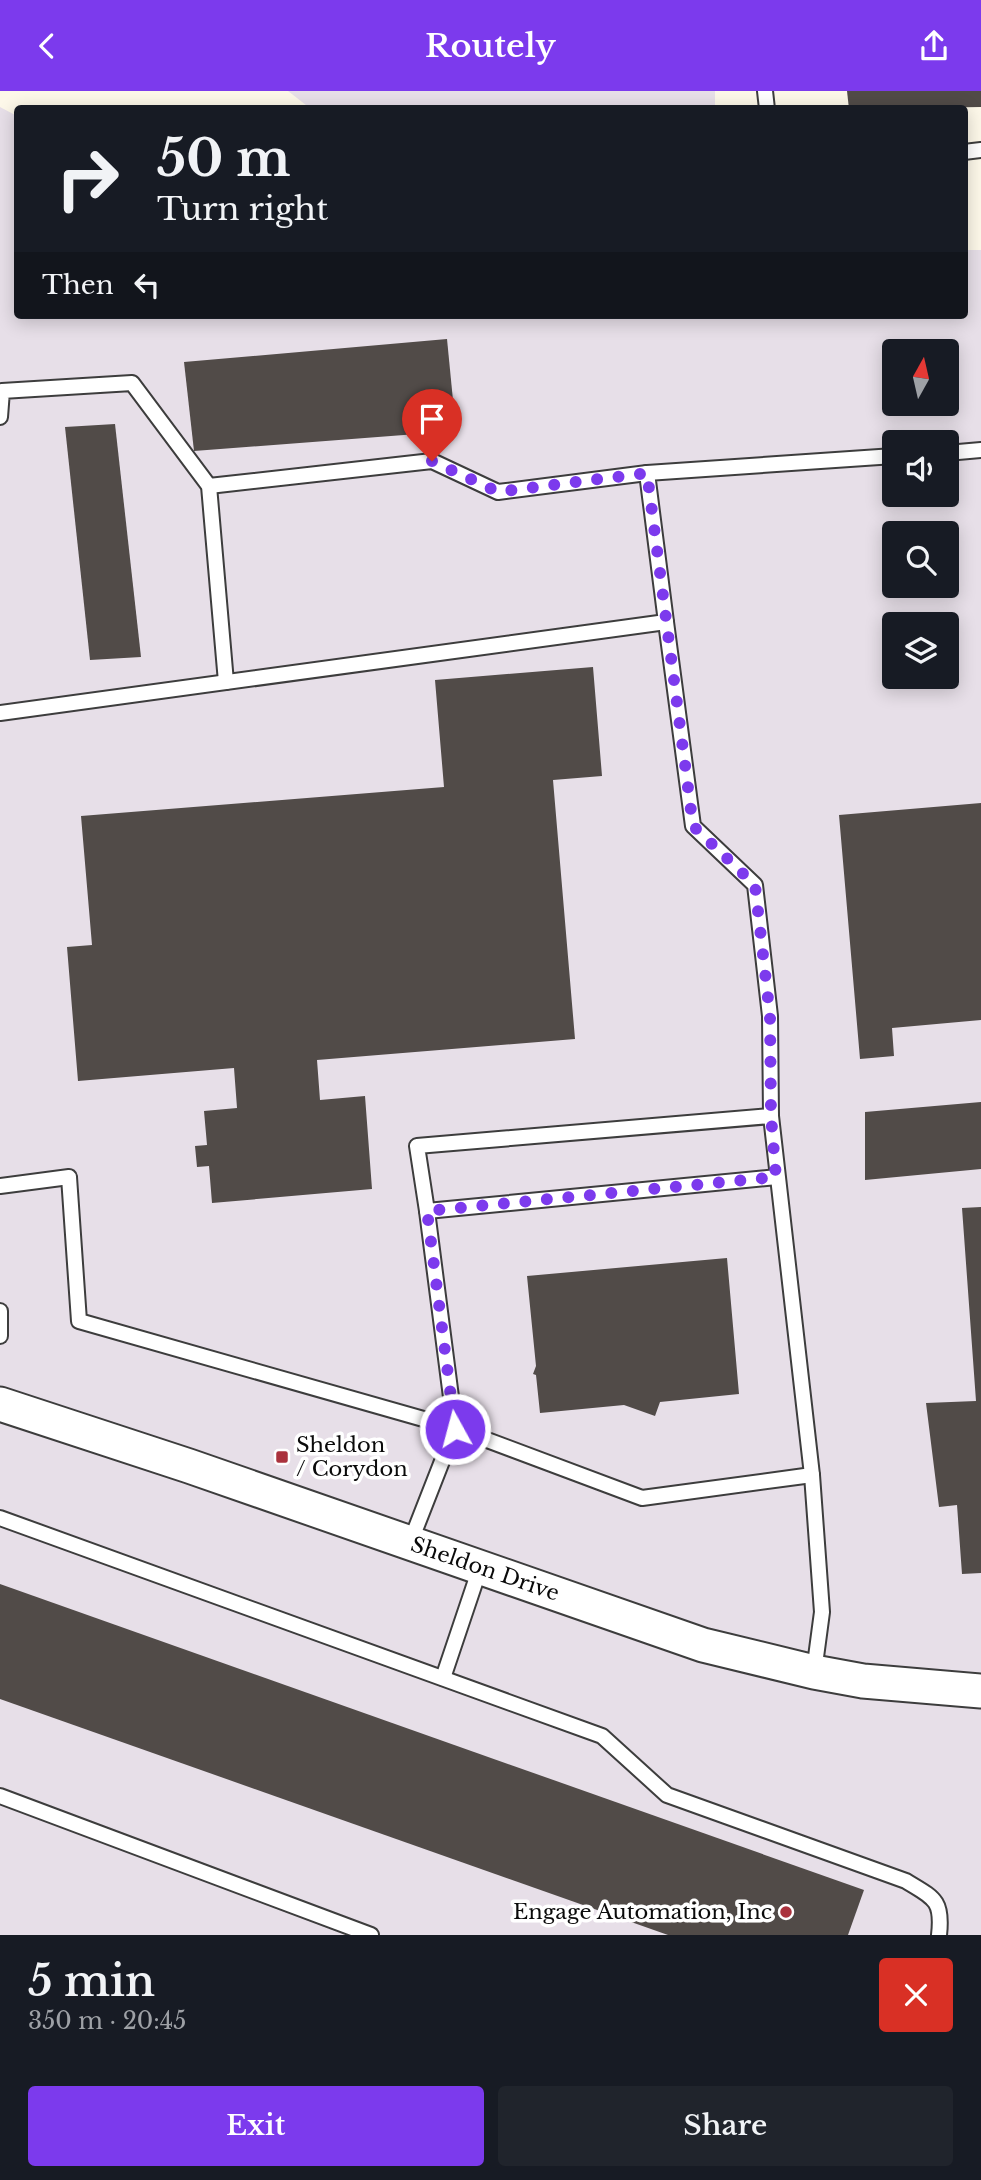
<!DOCTYPE html>
<html lang="en">
<head>
<meta charset="utf-8">
<style>
	body { margin:0; font-family:"Libre Baskerville",serif; background:#20242c; color:#f1f3f6; height:100vh; display:flex; flex-direction:column; font-size:26px; white-space:nowrap }
	* { box-sizing:border-box; margin:0 }
	p { font-size:23px; color:#9ea1a6 }
	.icon { flex:none; width:38px; height:38px; fill:none; stroke:currentColor; stroke-width:2; stroke-linecap:round; stroke-linejoin:round }
	.map { position:relative; height:1844px; overflow:hidden }
	.drawer { display:flex; flex-direction:column; background:#171b24; flex:1 }
	.drawer>* { flex:none }
	.banner { position:absolute; left:14px; top:14px; width:954px; height:214px; border-radius:7px; box-shadow:0 4px 18px #0003; background:#171b24; color:#f1f3f6; overflow:hidden }
	.needle { width:46px; rotate:8deg }
	.tools { position:absolute; left:882px; top:248px; display:grid; gap:14px }
	.tools a { display:grid; place-items:center; width:77px; height:77px; border-radius:7px; background:#171b24; box-shadow:0 4px 18px #0003; font-size:35px }
	.pin { position:absolute; display:grid; place-items:center; width:60px; height:60px; color:#fff; margin:-72px -30px; border-radius:50% 50% 50% 0; rotate:-45deg; box-shadow:0 0 7px #0007 }
	.pin .icon { rotate:45deg }
	.me { position:absolute; width:77px; margin:-38px; rotate:353deg; stroke-linejoin:round; filter:drop-shadow(0 0 5px #0008) }
	.turn { display:flex; align-items:center; gap:24px; height:147px; padding:0 28px; font-size:32px }
	.turn .icon { width:91px; height:91px; stroke-width:2.5 }
	.turn b { display:block; font-size:49px; line-height:60px }
	.then { display:flex; align-items:center; height:66px; padding:0 28px; background:#0003; gap:14px; font-size:26px }
	.round { display:grid; place-items:center; flex:none; width:74px; height:74px; border-radius:7px; background:#20242c }
	.summary { display:flex; align-items:center; justify-content:space-between; height:119px; padding:0 28px }
	h1 { font-size:42px; font-weight:600; line-height:52px }
	.cta { display:flex; gap:14px; margin-top:auto; padding:14px 28px }
	.cta a { flex:1; height:80px; border-radius:7px; background:#7c3aed; color:#fff; font-size:28px; font-weight:600; line-height:80px; text-align:center }
	.cta a+a { background:#20242c; color:#f1f3f6 }
	header { display:flex; justify-content:space-between; align-items:center; height:91px; padding:0 28px; background:#7c3aed; color:#fff; font-size:32px; font-weight:600 }
	.map>svg:first-child { display:block }
	.industrial { fill:#e7dfe8; fill-rule:evenodd }
	.building { fill:#514b48 }
	.lines { fill:none; stroke-linecap:round; stroke-linejoin:round }
	.service-casing { stroke:#3d3d3d; stroke-width:18 }
	.tertiary-casing { stroke:#3d3d3d; stroke-width:37 }
	.service { stroke:#fff; stroke-width:14 }
	.tertiary { stroke:#fff; stroke-width:33 }
	.route { stroke:#7c3aed; stroke-width:12; stroke-dasharray:0 21.6 }
	.poi-dot { fill:#aa323d; stroke:#fff; stroke-width:2.5 }
	.labels { text-anchor:middle; stroke-width:7; stroke-linejoin:round; paint-order:stroke }
	.poi-label { font-size:21px; fill:#0a0a0a; stroke:#fff; text-anchor:start }
	.street-label { font-size:21px; fill:#0a0a0a; stroke:#fff }
</style>
</head>
<body>
<header><svg class="icon" aria-label="back" viewBox="0 0 24 24"><path d="M15 5l-7 7 7 7"/></svg>Routely<svg class="icon" aria-label="share" viewBox="0 0 24 24"><path d="M12 15V3M7 8l5-5 5 5M5 13v7h14v-7"/></svg></header>
<div class="map">
<svg width="981" height="1844" viewBox="0 0 981 1844">
	<rect width="100%" height="100%" fill="#fdf8e9"/>
	<g class="industrial">
		<polygon points="288,0 715,0 715,17 311,18"/>
		<path d="M0,16L17,25L18,224H964V159H981V1844H0ZM894,261H947V313H894ZM894,352H947V404H894ZM894,443H947V495H894ZM894,534H947V586H894Z"/>
	</g>
	<g class="building">
		<polygon points="847,0 981,0 981,16 849,18"/>
		<polygon points="447,248 456,340 194,360 184,271"/>
		<polygon points="115,333 141,566 90,569 65,336"/>
		<polygon points="593,576 602,685 553,689 575,948 317,969 320,1009 365,1005 372,1098 212,1112 209,1075 197,1076 195,1055 207,1054 204,1020 237,1017 234,977 78,990 67,856 92,854 81,725 444,696 435,589"/>
		<polygon points="981,712 981,929 892,937 894,965 860,968 839,724"/>
		<polygon points="981,1011 981,1078 865,1089 865,1021"/>
		<polygon points="981,1116 981,1482 962,1483 957,1414 939,1416 926,1312 976,1310 962,1117"/>
		<polygon points="727,1167 739,1303 660,1311 655,1325 624,1314 540,1322 536,1284 533,1283 536,1275 527,1185"/>
		<polygon points="0,1493 864,1799 848,1844 668,1844 0,1608"/>
	</g>
	<g class="lines">
		<g class="service-casing">
			<g id="service">
				<polyline points="765,0 767,18"/>
				<polyline points="964,61 981,59"/>
				<polyline points="0,326 2,300 132,292 209,395 226,591"/>
				<polyline points="947,362 981,359"/>
				<polyline points="209,395 432,370 498,401 647,382"/>
				<polyline points="666,531 693,735 755,794 770,925 771,1025 812,1384 822,1521 814,1581"/>
				<polyline points="0,622 666,531 647,382 894,365"/>
				<polyline points="771,1025 417,1055 427,1120 777,1086"/>
				<polyline points="0,1095 69,1086 79,1230 455,1337 642,1407 812,1384"/>
				<polyline points="0,1220 0,1245"/>
				<path d="M0,1427L602,1645L667,1704L906,1790C934,1807 943,1809 939,1844"/>
				<polyline points="410,1452 455,1337 427,1120"/>
				<polyline points="443,1587 480,1477"/>
				<polyline points="0,1705 371,1844"/>
			</g>
		</g>
		<g class="tertiary-casing">
			<polyline id="tertiary" points="0,1313 189,1375 703,1554 814,1581 863,1590 981,1600"/>
		</g>
		<use href="#service" class="service"/>
		<use href="#tertiary" class="tertiary"/>
	</g>
	<g class="lines">
		<polyline class="route" points="432,370 498,401 647,382 693,735 755,794 770,925 771,1025 776,1086 427,1120 455,1338"/>
	</g>
	<g class="poi-dot">
		<rect x="275" y="1359" width="14" height="14" rx="3.5"/>
		<circle cx="786" cy="1821" r="7"/>
	</g>
	<g class="labels">
		<g class="poi-label">
			<text x="296" y="1361">Sheldon<tspan x="296" dy="24">/ Corydon</tspan></text>
			<text x="772" y="1828" text-anchor="end">Engage Automation, Inc</text>
		</g>
		<g class="street-label">
			<text transform="translate(485 1478) rotate(19)" y="7">Sheldon Drive</text>
		</g>
	</g>
</svg>
<div class="tools">
<a><svg class="needle" viewBox="-14 -14 28 28"><path d="M0-13l5 13h-10z" fill="#e53935"/><path d="M0 13l5-13h-10z" fill="#9ea1a6"/></svg></a>
<a><svg class="icon" aria-label="sound" viewBox="0 0 24 24"><path d="M4 9h4l5-4v14l-5-4H4zM17 9q2 3 0 6"/></svg></a>
<a><svg class="icon" aria-label="search" viewBox="0 0 24 24"><circle cx="10" cy="10" r="6"/><path d="M15 15l6 6"/></svg></a>
<a><svg class="icon" aria-label="layers" viewBox="0 0 24 24"><path d="M12 4l9 5-9 5-9-5zM3 14l9 5 9-5"/></svg></a>
</div>
<div class="pin" style="left:432px;top:370px;background:#d93025"><svg class="icon" aria-label="arrive" viewBox="0 0 24 24"><path d="M6 21V4h12l-3 4 3 4H6"/></svg></div>
<svg class="me" style="left:455px;top:1338px" viewBox="-20 -20 40 40"><circle r="17" fill="#7c3aed" stroke="#fff" stroke-width="3"/><path d="M0-11L8 9 0 5-8 9z" fill="#fff"/></svg>
<div class="banner">
<div class="turn"><svg class="icon" aria-label="right" viewBox="0 0 24 24"><path d="M7 20v-9h11M14 6l5 5-5 5"/></svg><div><b>50 m</b>Turn right</div></div>
<div class="then">Then<svg class="icon" aria-label="left" viewBox="0 0 24 24"><path d="M17 20v-9H6M10 6l-5 5 5 5"/></svg></div>
</div>
</div>
<section class="drawer">
<div class="summary"><div><h1>5 min</h1><p>350 m · 20:45</p></div><a class="round" style="background:#d93025;color:#fff"><svg class="icon" aria-label="close" viewBox="0 0 24 24"><path d="M6 6l12 12M18 6L6 18"/></svg></a></div>
<div class="cta"><a>Exit</a><a>Share</a></div>
</section>
</body>
</html>
